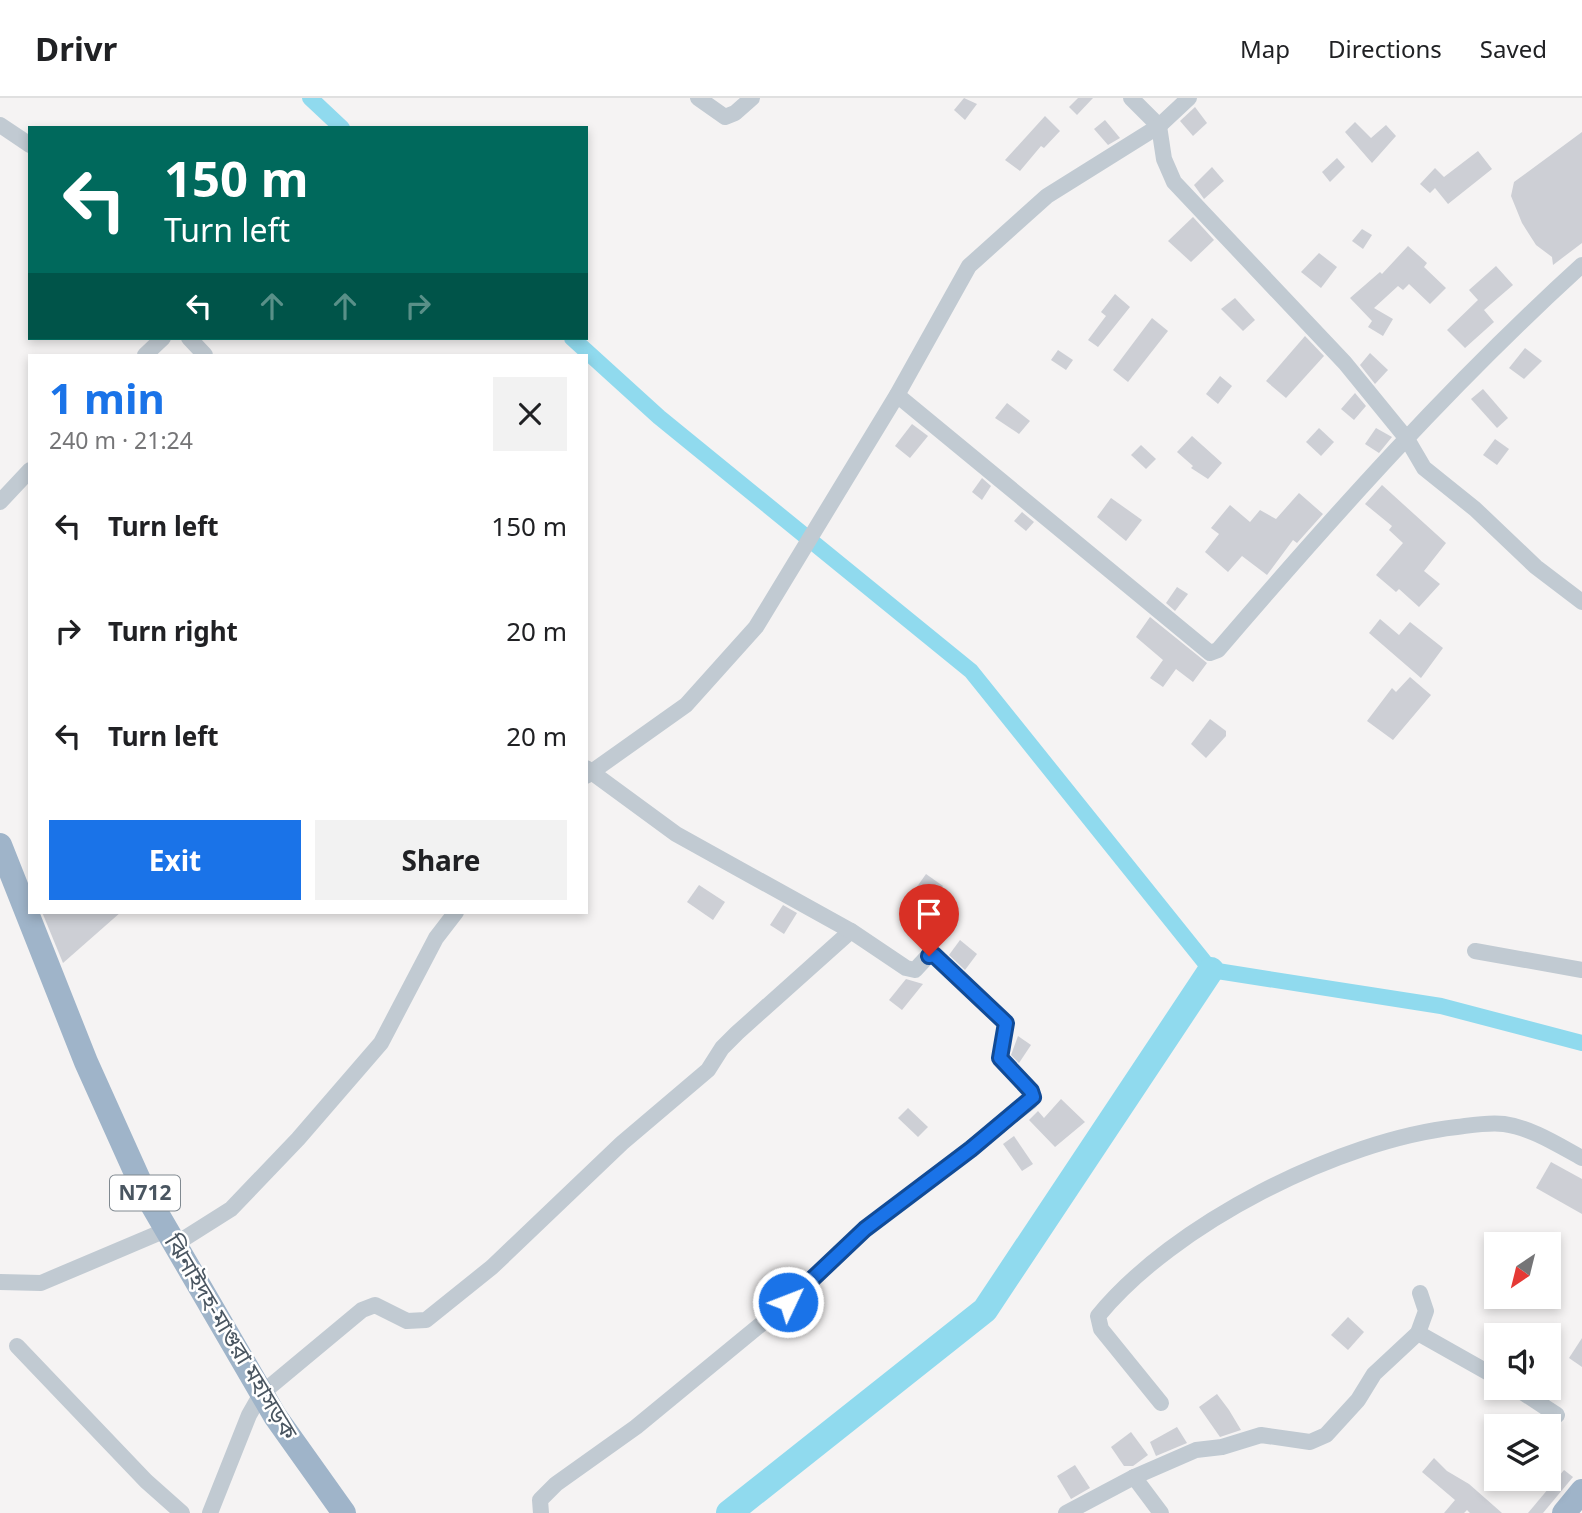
<!DOCTYPE html>
<html lang="en">
<head>
<meta charset="utf-8">
<style>
	body { margin:0; font-family:"Noto Sans","Noto Sans Bengali",sans-serif; background:#f2f2f2; color:#202124; height:100vh; display:flex; flex-direction:column; font-size:26px; white-space:nowrap }
	* { box-sizing:border-box; margin:0 }
	p { font-size:23px; color:#757577 }
	.icon { flex:none; width:38px; height:38px; fill:none; stroke:currentColor; stroke-width:2; stroke-linecap:round; stroke-linejoin:round }
	.map { position:relative; flex:1; overflow:hidden }
	.details { position:absolute; left:28px; top:256px; width:560px; height:560px; display:flex; flex-direction:column; background:#fff; border-radius:0px; box-shadow:0 4px 10px #0003 }
	.details>* { flex:none }
	.banner { position:absolute; left:28px; top:28px; width:560px; height:214px; border-radius:0px; box-shadow:0 4px 10px #0003; background:#00695c; color:#fff; overflow:hidden }
	.needle { width:46px; rotate:215deg }
	.buttons { position:absolute; left:1484px; top:1134px; display:grid; gap:14px }
	.buttons a { display:grid; place-items:center; width:77px; height:77px; border-radius:0px; background:#fff; box-shadow:0 4px 10px #0003; font-size:35px }
	.pin { position:absolute; display:grid; place-items:center; width:60px; height:60px; color:#fff; margin:-72px -30px; border-radius:50% 50% 50% 0; rotate:-45deg; box-shadow:0 0 7px #0007 }
	.pin .icon { rotate:45deg }
	.me { position:absolute; width:77px; margin:-38px; rotate:47deg; stroke-linejoin:round; filter:drop-shadow(0 0 5px #0008) }
	.turn { display:flex; align-items:center; gap:24px; height:147px; padding:0 21px; font-size:32px }
	.turn .icon { width:91px; height:91px; stroke-width:2.5 }
	.turn b { display:block; font-size:49px; line-height:60px }
	.lanes { display:flex; align-items:center; height:66px; padding:0 21px; background:#0003; justify-content:center; gap:35px; direction:ltr }
	.lanes .off { opacity:.35 }
	.round { display:grid; place-items:center; flex:none; width:74px; height:74px; border-radius:0px; background:#f2f2f2 }
	.overview { display:flex; align-items:center; justify-content:space-between; height:119px; padding:0 21px }
	h1 { font-size:42px; font-weight:700; line-height:52px; color:#1a73e8 }
	.action { display:flex; gap:14px; margin-top:auto; padding:14px 21px }
	.action a { flex:1; height:80px; border-radius:0px; background:#1a73e8; color:#fff; font-size:28px; font-weight:700; line-height:80px; text-align:center }
	.action a+a { background:#f2f2f2; color:#202124 }
	ul { padding:0; list-style:none }
	li { display:flex; align-items:center; gap:21px; height:105px; padding:0 21px }
	li div { flex:1 }
	li b { display:block; font-size:26px }
	li em { font-style:normal }
	header { display:flex; align-items:center; gap:42px; box-sizing:border-box; height:98px; padding:0 35px; background:#fff; border-bottom:2px solid #e0e0e0 }
	header strong { font-size:33px }
	nav { display:flex; gap:38px; margin-inline-start:auto; font-size:24px }
	.map>svg:first-child { display:block }
	.lines { fill:none; stroke-linecap:round; stroke-linejoin:round }
	.canal { stroke:#90daee; stroke-width:16 }
	.river { stroke:#90daee; stroke-width:26 }
	.building { fill:#cdcfd5 }
	.minor { stroke:#c1cad2; stroke-width:16 }
	.trunk { stroke:#9fb4c9; stroke-width:24 }
	.route-casing { stroke:#114b97; stroke-width:18 }
	.route { stroke:#1a73e8; stroke-width:12 }
	.labels { text-anchor:middle; stroke-width:5; stroke-linejoin:round; paint-order:stroke }
	.shield { fill:#fff; stroke:#808990; stroke-width:2 }
	.shield-label { font-size:21px; font-weight:bold; fill:#4a5661 }
	.street-label { font-size:23px; fill:#4a5661; stroke:#fff }
</style>
</head>
<body>
<header>
<strong>Drivr</strong>
<nav><a>Map</a><a>Directions</a><a>Saved</a></nav>
</header>
<div class="map">
<svg width="1582" height="1415" viewBox="0 0 1582 1415">
	<rect width="100%" height="100%" fill="#f5f3f3"/>
	<g class="lines">
		<g class="canal">
			<polyline points="310,0 342,30"/>
			<polyline points="572,240 659,319 971,573 1211,872 1441,908 1582,945"/>
		</g>
		<polyline class="river" points="729,1415 985,1212 1211,872"/>
	</g>
	<g class="building">
		<polygon points="964,0 977,6 965,22 954,12"/>
		<polygon points="1078,0 1093,0 1077,17 1069,9"/>
		<polygon points="1195,9 1207,25 1193,38 1180,23"/>
		<polygon points="1045,18 1060,33 1044,50 1041,48 1020,73 1005,62"/>
		<polygon points="1105,22 1120,40 1108,47 1094,31"/>
		<polygon points="1355,24 1371,40 1386,27 1396,38 1372,65 1345,34"/>
		<polygon points="1582,34 1582,145 1553,167 1552,159 1536,147 1522,125 1511,98 1514,84"/>
		<polygon points="1478,53 1492,71 1448,106 1435,90 1430,95 1420,86 1435,70 1444,79"/>
		<polygon points="1337,60 1345,69 1330,84 1322,74"/>
		<polygon points="1212,69 1224,83 1204,101 1194,87"/>
		<polygon points="1193,119 1214,142 1191,164 1168,143"/>
		<polygon points="1362,131 1372,137 1363,151 1352,143"/>
		<polygon points="1408,148 1427,165 1424,169 1446,190 1430,206 1409,186 1403,192 1398,188 1374,210 1393,221 1383,238 1368,229 1372,223 1350,200 1380,174 1382,176"/>
		<polygon points="1319,155 1337,169 1321,190 1301,174"/>
		<polygon points="1496,168 1513,187 1484,212 1494,224 1465,250 1447,232 1478,202 1469,192"/>
		<polygon points="1115,196 1130,209 1098,249 1088,242 1106,218 1101,214"/>
		<polygon points="1235,200 1255,222 1243,233 1221,211"/>
		<polygon points="1152,220 1168,233 1128,284 1113,272"/>
		<polygon points="1305,238 1324,258 1286,300 1266,283"/>
		<polygon points="1525,250 1542,263 1524,281 1509,270"/>
		<polygon points="1058,252 1073,262 1066,272 1051,262"/>
		<polygon points="1370,255 1388,272 1375,286 1360,267"/>
		<polygon points="1220,278 1232,288 1218,306 1206,296"/>
		<polygon points="1483,291 1508,320 1497,330 1471,301"/>
		<polygon points="1355,295 1366,308 1354,322 1341,311"/>
		<polygon points="1007,305 1030,323 1019,336 995,320"/>
		<polygon points="912,326 928,338 910,360 895,348"/>
		<polygon points="1319,330 1334,344 1321,358 1306,344"/>
		<polygon points="1376,330 1392,339 1379,355 1365,346"/>
		<polygon points="1192,338 1222,365 1208,381 1191,370 1193,368 1177,354"/>
		<polygon points="1495,341 1509,351 1497,367 1483,357"/>
		<polygon points="1141,347 1156,361 1146,371 1131,357"/>
		<polygon points="982,380 991,388 982,402 972,394"/>
		<polygon points="1382,387 1446,445 1424,473 1440,486 1419,509 1399,491 1396,494 1376,477 1403,445 1389,432 1392,428 1365,406"/>
		<polygon points="1299,395 1323,416 1297,445 1293,442 1267,477 1242,458 1228,474 1205,454 1219,436 1211,430 1230,407 1250,424 1260,412 1276,421"/>
		<polygon points="1111,400 1142,422 1126,443 1097,419"/>
		<polygon points="1022,414 1034,424 1026,433 1014,423"/>
		<polygon points="1177,489 1188,496 1175,513 1166,505"/>
		<polygon points="1150,519 1207,565 1193,584 1176,571 1163,589 1150,580 1163,562 1136,539"/>
		<polygon points="1380,521 1399,537 1410,524 1443,550 1421,580 1369,535"/>
		<polygon points="1410,579 1431,597 1393,642 1367,623 1392,590 1396,594"/>
		<polygon points="1210,621 1226,633 1226,638 1206,660 1191,646"/>
		<polygon points="926,776 943,788 931,805 914,793"/>
		<polygon points="699,787 725,804 713,822 687,804"/>
		<polygon points="783,807 797,815 784,836 770,827"/>
		<polygon points="42,814 121,814 63,865"/>
		<polygon points="960,842 977,856 965,872 949,857"/>
		<polygon points="906,881 923,886 902,912 889,902"/>
		<polygon points="1018,938 1031,947 1019,965 1011,957"/>
		<polygon points="1061,1001 1085,1024 1055,1049 1029,1022 1038,1013 1044,1020"/>
		<polygon points="908,1010 928,1029 918,1039 898,1020"/>
		<polygon points="1014,1038 1033,1066 1022,1073 1003,1046"/>
		<polygon points="1551,1064 1582,1081 1582,1116 1536,1090"/>
		<polygon points="1348,1219 1364,1234 1348,1252 1331,1237"/>
		<polygon points="1582,1240 1582,1269 1569,1260"/>
		<polygon points="1217,1296 1229,1312 1241,1332 1220,1339 1199,1309"/>
		<polygon points="1177,1329 1187,1345 1156,1358 1150,1344"/>
		<polygon points="1131,1334 1148,1357 1133,1368 1124,1368 1111,1349"/>
		<polygon points="1434,1360 1447,1373 1469,1386 1502,1415 1470,1415 1467,1412 1464,1415 1444,1415 1455,1402 1422,1374"/>
		<polygon points="1075,1367 1090,1390 1071,1401 1057,1378"/>
		<polygon points="1564,1372 1573,1379 1543,1415 1528,1415"/>
	</g>
	<g class="lines">
		<g class="minor">
			<polyline points="698,0 725,19 735,15 752,0"/>
			<polyline points="1131,0 1159,28 1189,0"/>
			<polyline points="0,27 30,47"/>
			<polyline points="189,240 205,257"/>
			<polyline points="145,257 163,240"/>
			<path d="M897,297L1210,555L1218,552C1333,418 1451,286 1582,167"/>
			<polyline points="0,404 30,372"/>
			<polyline points="586,678 686,607 756,529 897,297 969,168 1047,98 1159,28 1164,61 1174,84 1345,265 1407,341 1424,370 1475,411 1536,469 1582,504"/>
			<polyline points="1475,853 1582,872"/>
			<polyline points="174,1147 231,1111 298,1041 381,945 436,840 456,814"/>
			<polyline points="0,1184 41,1185 166,1132"/>
			<polyline points="1418,1235 1496,1279"/>
			<polyline points="17,1248 146,1383 182,1415"/>
			<polyline points="1516,1290 1557,1317"/>
			<path d="M1161,1305L1101,1231L1098,1218C1173,1126 1339,1042 1457,1029C1473,1027 1489,1024 1504,1026C1532,1030 1558,1047 1582,1060"/>
			<polyline points="1134,1379 1161,1415"/>
			<polyline points="210,1415 249,1317 261,1296 362,1212 375,1207 407,1223 426,1222 492,1169 622,1045 708,972 722,950 737,935 851,833"/>
			<polyline points="541,1415 540,1402 556,1386 636,1329 788,1204 865,1131 1030,1004 1033,999 1031,993 1000,960 1006,925 934,857 928,858 915,872 906,870 851,833 676,736 586,670"/>
			<polyline points="1066,1415 1134,1379 1196,1352 1222,1349 1261,1337 1310,1344 1326,1337 1358,1302 1374,1276 1418,1235 1426,1213 1420,1195"/>
		</g>
		<g class="trunk">
			<polyline points="0,747 86,964 144,1093 275,1318 344,1415"/>
			<polyline points="1564,1415 1582,1393"/>
		</g>
	</g>
	<g class="lines">
		<g class="route-casing">
			<polyline id="route" points="788,1204 865,1131 971,1051 1033,999 1031,993 1000,960 1006,925 934,857 929,858"/>
		</g>
		<use href="#route" class="route"/>
	</g>
	<g class="labels">
		<rect class="shield" x="110" y="1077.5" width="70" height="35" rx="5"/>
		<g class="shield-label">
			<text x="145" y="1102">N712</text>
		</g>
		<g class="street-label">
			<text transform="translate(231 1239) rotate(59)" y="8">ঝিনাইদহ-মাগুরা মহাসড়ক</text>
		</g>
	</g>
</svg>
<div class="buttons">
<a><svg class="needle" viewBox="-14 -14 28 28"><path d="M0-13l5 13h-10z" fill="#e53935"/><path d="M0 13l5-13h-10z" fill="#757577"/></svg></a>
<a><svg class="icon" aria-label="sound" viewBox="0 0 24 24"><path d="M4 9h4l5-4v14l-5-4H4zM17 9q2 3 0 6"/></svg></a>
<a><svg class="icon" aria-label="layers" viewBox="0 0 24 24"><path d="M12 4l9 5-9 5-9-5zM3 14l9 5 9-5"/></svg></a>
</div>
<div class="pin" style="left:929px;top:858px;background:#d93025"><svg class="icon" aria-label="arrive" viewBox="0 0 24 24"><path d="M6 21V4h12l-3 4 3 4H6"/></svg></div>
<svg class="me" style="left:788px;top:1204px" viewBox="-20 -20 40 40"><circle r="17" fill="#1a73e8" stroke="#fff" stroke-width="3"/><path d="M0-11L8 9 0 5-8 9z" fill="#fff"/></svg>
<div class="banner">
<div class="turn"><svg class="icon" aria-label="left" viewBox="0 0 24 24"><path d="M17 20v-9H6M10 6l-5 5 5 5"/></svg><div><b>150 m</b>Turn left</div></div>
<div class="lanes"><svg class="icon" aria-label="left" viewBox="0 0 24 24"><path d="M17 20v-9H6M10 6l-5 5 5 5"/></svg><svg class="icon off" aria-label="ahead" viewBox="0 0 24 24"><path d="M12 20V5M6 11l6-6 6 6"/></svg><svg class="icon off" aria-label="ahead" viewBox="0 0 24 24"><path d="M12 20V5M6 11l6-6 6 6"/></svg><svg class="icon off" aria-label="right" viewBox="0 0 24 24"><path d="M7 20v-9h11M14 6l5 5-5 5"/></svg></div>
</div>
<section class="details">
<div class="overview"><div><h1>1 min</h1><p>240 m · 21:24</p></div><a class="round"><svg class="icon" aria-label="close" viewBox="0 0 24 24"><path d="M6 6l12 12M18 6L6 18"/></svg></a></div>
<ul>
<li><svg class="icon" aria-label="left" viewBox="0 0 24 24"><path d="M17 20v-9H6M10 6l-5 5 5 5"/></svg><div><b>Turn left</b></div><em>150 m</em></li>
<li><svg class="icon" aria-label="right" viewBox="0 0 24 24"><path d="M7 20v-9h11M14 6l5 5-5 5"/></svg><div><b>Turn right</b></div><em>20 m</em></li>
<li><svg class="icon" aria-label="left" viewBox="0 0 24 24"><path d="M17 20v-9H6M10 6l-5 5 5 5"/></svg><div><b>Turn left</b></div><em>20 m</em></li>
</ul>
<div class="action"><a>Exit</a><a>Share</a></div>
</section>
</div>
</body>
</html>
